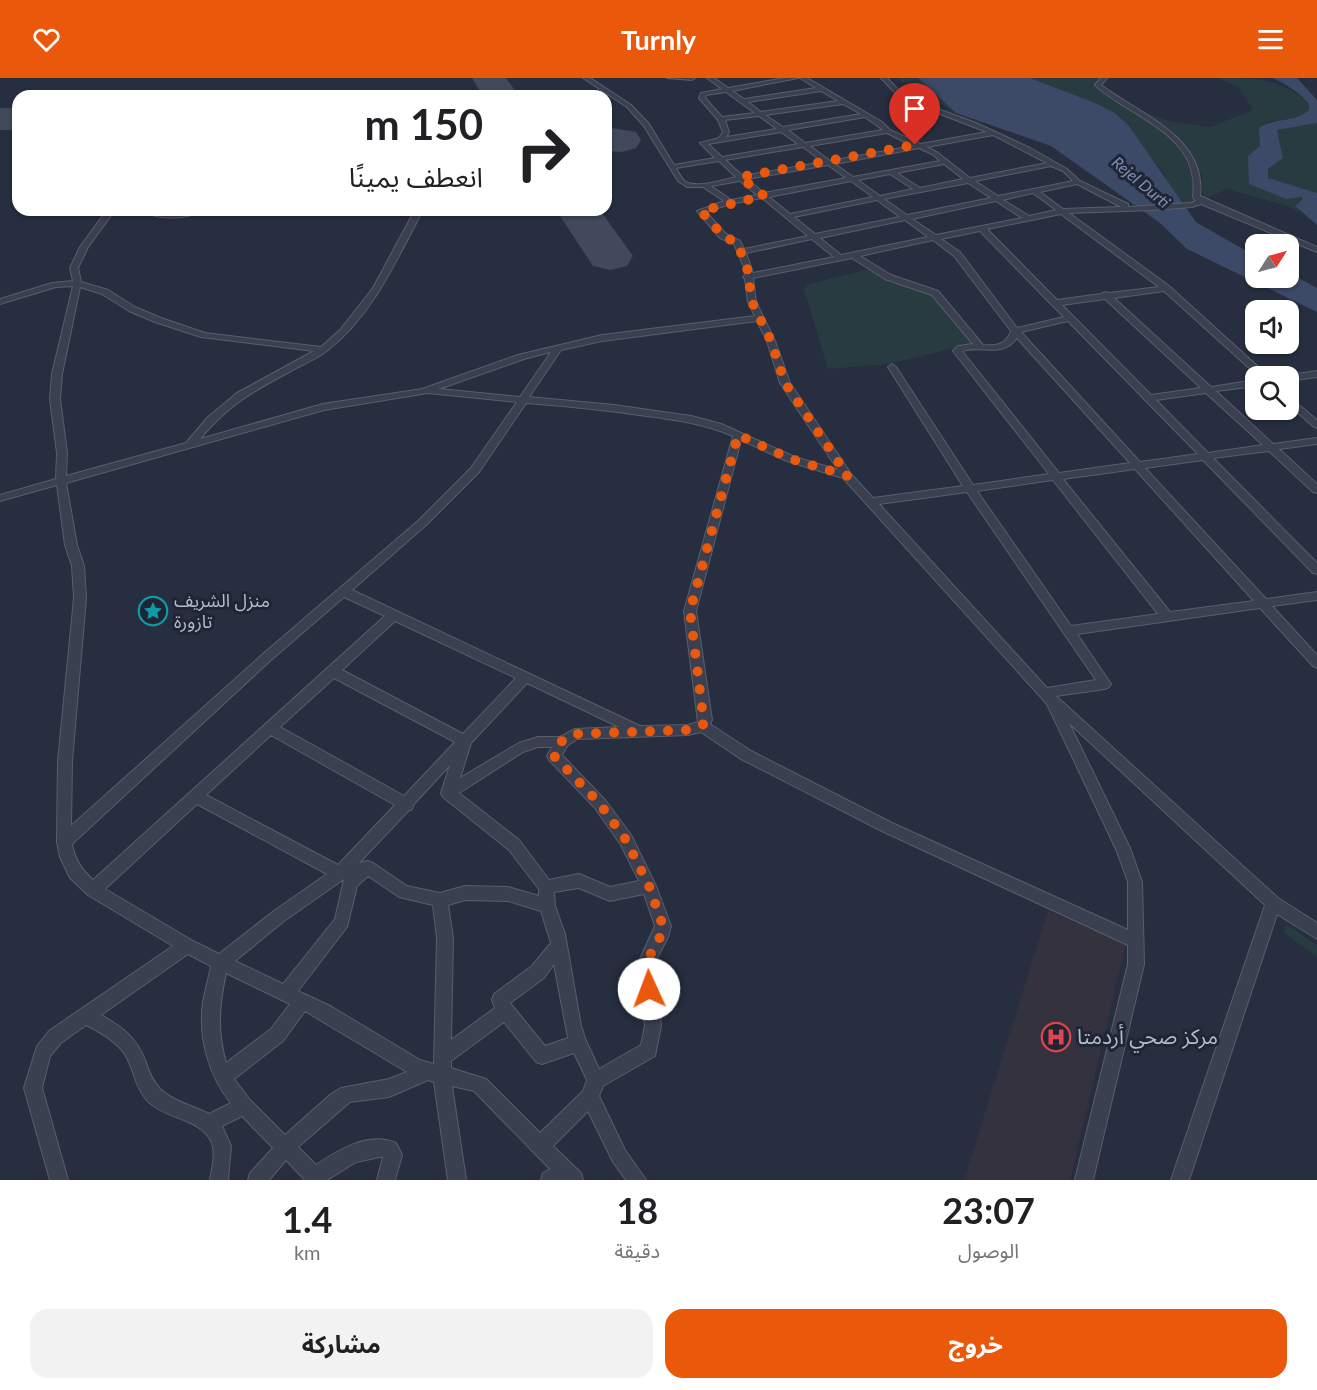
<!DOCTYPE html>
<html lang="ar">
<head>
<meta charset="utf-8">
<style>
	body { margin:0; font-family:Lato,"Noto Sans Arabic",sans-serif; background:#f2f2f2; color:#202124; direction:rtl; height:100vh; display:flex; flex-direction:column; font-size:22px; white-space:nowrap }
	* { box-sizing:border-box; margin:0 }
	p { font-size:20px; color:#757577 }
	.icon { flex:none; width:33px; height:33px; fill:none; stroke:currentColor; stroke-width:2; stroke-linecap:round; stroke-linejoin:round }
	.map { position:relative; height:1102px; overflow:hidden; direction:ltr }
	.details { display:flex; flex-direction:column; background:#fff; flex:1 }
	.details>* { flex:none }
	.hud { position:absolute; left:12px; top:12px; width:600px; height:126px; border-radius:18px; box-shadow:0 2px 4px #0004; direction:rtl; background:#fff; color:#202124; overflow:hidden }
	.needle { width:39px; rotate:54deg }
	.buttons { position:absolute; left:1245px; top:156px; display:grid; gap:12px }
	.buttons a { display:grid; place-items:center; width:54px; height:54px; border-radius:12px; background:#fff; box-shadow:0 2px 4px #0004; font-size:30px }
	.pin { position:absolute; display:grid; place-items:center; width:51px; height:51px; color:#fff; margin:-62px -26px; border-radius:50% 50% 50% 0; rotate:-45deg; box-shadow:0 0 6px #0007 }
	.pin .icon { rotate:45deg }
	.me { position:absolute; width:66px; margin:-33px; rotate:358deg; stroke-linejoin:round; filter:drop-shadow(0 0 4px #0008) }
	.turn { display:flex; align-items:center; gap:21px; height:126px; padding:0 30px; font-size:27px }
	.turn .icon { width:78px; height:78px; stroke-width:2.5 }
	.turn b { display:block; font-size:42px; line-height:51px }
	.eta { display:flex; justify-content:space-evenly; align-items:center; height:102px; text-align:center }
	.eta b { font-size:36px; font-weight:700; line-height:42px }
	.cta { display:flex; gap:12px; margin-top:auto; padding:12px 30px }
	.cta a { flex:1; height:69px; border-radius:18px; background:#ea580c; color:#fff; font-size:24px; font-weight:700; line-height:69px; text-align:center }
	.cta a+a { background:#f2f2f2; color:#202124 }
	header { display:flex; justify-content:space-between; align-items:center; height:78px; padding:0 30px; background:#ea580c; color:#fff; font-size:27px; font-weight:700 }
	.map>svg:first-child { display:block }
	.medical { fill:#353240 }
	.green { fill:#283b40 }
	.water { fill:#3c4a67 }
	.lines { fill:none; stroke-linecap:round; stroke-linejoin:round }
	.runway { fill:#41495a; fill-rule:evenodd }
	.minor-casing { stroke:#585e6c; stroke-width:2 }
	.minor { fill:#3a404f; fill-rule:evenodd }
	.route { stroke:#ea580c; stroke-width:10; stroke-dasharray:0 18 }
	.labels { text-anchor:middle; stroke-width:6; stroke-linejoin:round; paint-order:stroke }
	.far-water-label { font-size:16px; font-style:italic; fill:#7f8eb0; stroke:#1f2534 }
	.poi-label { font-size:18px; fill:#b6bcc9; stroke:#1f2534; text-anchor:start }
	.near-poi-label { font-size:21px; fill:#b6bcc9; stroke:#1f2534; text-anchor:start }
</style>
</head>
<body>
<header><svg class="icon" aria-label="menu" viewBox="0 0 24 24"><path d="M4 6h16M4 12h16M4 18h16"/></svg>Turnly<svg class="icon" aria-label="heart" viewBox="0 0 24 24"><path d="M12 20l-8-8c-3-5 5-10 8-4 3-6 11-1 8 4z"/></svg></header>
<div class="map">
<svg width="1317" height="1102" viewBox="0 0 1317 1102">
	<rect width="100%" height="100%" fill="#262e3f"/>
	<polygon class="medical" points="1048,833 1126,866 1070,1102 964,1102"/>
	<g class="green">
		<polygon points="896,0 918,0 956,35"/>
		<path d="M1030,0H1100L1095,7C1146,49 1185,44 1198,123L1185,126L1168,107L1164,95L1139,65L1129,48L1093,24Z"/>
		<path d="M1218,0C1258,0 1280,0 1309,26V32L1301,40L1267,44L1260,69L1248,78L1287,121L1302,119V122L1295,128L1303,137L1290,129L1227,111L1203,122L1202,97L1183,67L1167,48L1141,33L1169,43L1210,49L1253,32L1239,10Z"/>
		<polygon points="1317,45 1317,115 1268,100 1268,91 1283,80 1277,52"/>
		<polygon points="869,191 885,201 930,214 976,265 888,286 828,291 804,211 809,206"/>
		<polygon points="1286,846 1317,867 1317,879 1284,855"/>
	</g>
	<g class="water">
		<polygon points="918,0 1030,0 1093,24 1115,35 1129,48 1196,144 1255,178 1256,200 1288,200 1289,195 1317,210 1317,234 1187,171 1160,145 1051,68 956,35"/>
		<path d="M1273,0H1297L1317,22V45L1277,52L1283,80L1268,91V100L1317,115V147L1295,128L1302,122V119L1286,121L1249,106L1248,78L1260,68L1259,50C1275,39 1295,45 1309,32V26C1298,14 1288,7 1273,0Z"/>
	</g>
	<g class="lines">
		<g class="runway">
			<polygon points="472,0 506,0 519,18 483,18"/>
			<rect x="0" y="30" width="18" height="22"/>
			<polygon points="606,49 636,54 641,62 636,70 622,74 606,73"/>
			<polygon points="556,132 600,132 633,178 627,188 610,192 593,188"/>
		</g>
		<g class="minor-casing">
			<g id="minor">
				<path d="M583,0H590L631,27L649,46L674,87L715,80L700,65L719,60L723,54L718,42L699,20L701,15L722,11L707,0H714L728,10L785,0H798L732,13L744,21L816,10L800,0H807L882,44L890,52L921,66L987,54L901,21L881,0H887L905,19L976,45L1030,70L1067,91L1080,103L1128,126V129L1191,125L1196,123L1193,119C1201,55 1130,40 1095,7L1101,0H1107L1101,7C1139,36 1207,59 1200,118L1317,169V174L1201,126L1192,129L1152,132L1069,135L1169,208L1266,296L1267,298H1258L1164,213L1114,220L1211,309L1256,302V308L1216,313L1273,366L1317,360V366L1279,371L1317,406V415L1313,414L1269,373L1213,380L1317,485V496L1313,495L1203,382L1145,390L1266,521L1317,514V522L1272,528L1317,577V590L1313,588L1260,530L1077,556L1111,606L1109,609L1105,611L1056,618L1278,820L1317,845V861L1277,836L1189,1102H1171L1265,827L1069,645L1130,770L1142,804L1144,886L1093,1102H1075L1128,886V867L882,753L741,681L701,654L688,657L577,661L567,668L562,677L605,722L631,757L656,808L671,848L668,859L656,882L661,948L655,978L603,1008L599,1018L625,1072L646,1102H626L613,1084L588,1033L553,1068L581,1095L583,1102H541L543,1095L550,1091L474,1013L452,1008L466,1102H448L434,1004L428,1002L389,1019L350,1024L298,1069L316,1087C339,1072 368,1053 396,1065L402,1077L395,1102H377L383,1079H380L356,1084L327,1102H305L286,1082L269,1102H248L250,1095L273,1070L242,1038L222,1048L231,1068L228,1102H210C212,1090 217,1073 210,1061C198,1041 169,1041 151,1026C136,1014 135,994 126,978C117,963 101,955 86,947L61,965L50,978L42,1010L68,1102H50L24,1010L37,968L49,953L173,868L88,817L70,800L60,779L57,764L58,683L74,520L72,488L65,467L57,407L0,423V417L56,401L57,375L50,321L52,296L73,208L56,209L0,226V221L52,205L73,203L70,190L80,169L107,132H115L88,169L78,190L81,204L108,212L135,229L161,240L205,255L321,269L340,252L373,210L415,132H423C396,182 373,237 328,272C317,281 303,286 291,293C253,313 228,327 200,361L323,326L422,311L518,277L602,257L755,238L748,224L745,201L743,199L745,197L744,189L734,166L720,160L697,133L724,123L703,109H687L678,103L644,48L627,29ZM821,13L838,23L761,34L748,24ZM726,14L755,35L722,39L705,20L706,17ZM843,26L861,36L783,49L765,37ZM759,38L777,51L726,59L729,54L725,42ZM865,39L883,52L805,65L788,52ZM781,54L798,66L722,79L708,66ZM887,55L913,68L830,83L810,68ZM993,57L1047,85L970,100L938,75L927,69ZM803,69L823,84L743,98L725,82ZM919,70L934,77L940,83L853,99L835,86ZM719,83L736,99C723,102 702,109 688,105C682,103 679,95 676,90ZM944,86L963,101L920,110L897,95ZM828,87L846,100L764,115L747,101ZM1051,88L1063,93L1073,103L998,118L975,103ZM890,96L913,111L880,118L858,102ZM740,103L757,117L731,122L711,108ZM851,103L873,119L790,136L769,119ZM968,105L991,120L907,137L884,121ZM1077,106L1121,129L1063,131L1040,114ZM1033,115L1056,132L1029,138L1003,122ZM762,120L808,158L744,171L740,163L726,156L706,134L730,126ZM877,122L900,139L815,156L794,139ZM996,123L1022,140L936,157L912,141ZM1061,136L1159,209L1109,215L1105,214L1101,216L1057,222L987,151ZM905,142L928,159L841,177L820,160ZM980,153L1052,227L1064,239L1017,250L960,174L941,161ZM812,161L834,179L753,195L746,175ZM933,162L954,178L1011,253C1006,267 996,268 983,267L938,213L891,197L860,178ZM852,180L885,201L932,217L973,266L958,268L953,273L1049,396L973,407L896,289L892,286L888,289L963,408L873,420L851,396L790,305L775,263L756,224L753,200ZM80,209L102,216L129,233L155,244L201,259L314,273L237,315L207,340L186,365L66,398L67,375L60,321L62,296ZM1105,221L1201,310L1151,317L1062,227ZM757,243L767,263L780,305L838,392L795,379L721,346L691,338L614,327L529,319L561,272L602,263ZM1068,243L1198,376L1140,384L1021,254ZM1017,260L1130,385L1059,395L962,273C981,267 1003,280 1017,260ZM551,274L520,319L439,311L524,281ZM428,315L517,324L471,390L418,443L263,576L71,748L72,683L86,520L84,488L77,467L66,405L324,332ZM1206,315L1263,367L1208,375L1156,322ZM526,325C566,328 606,332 647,338C677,342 705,346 733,358L684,533L698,644L688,647L640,648L352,512L426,447L479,394ZM741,362L787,383L843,400L1047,626L1116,771L1128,804V852L892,745L751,673L710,646L712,642L696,533ZM1135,391L1254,523L1170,534L1063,401ZM1053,402L1158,536L1071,548L977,413ZM967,414L1096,602L1047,610L879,426ZM344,519L385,538L93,802C81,791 75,782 72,766L271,582ZM395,543L516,600L463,656L342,592ZM334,600L455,664L404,718L280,649ZM527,605L619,649L575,651L560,659H538L519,665L460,700L471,665ZM271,657L395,727L338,787L206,717ZM538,669H552L547,678L549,682L595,730L621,767L639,803L610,809L579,796L549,802L519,762L459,715L523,674ZM450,687L441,715L443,719L509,772L539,811V818L508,809L465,808L440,815L407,808L373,785L368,783L359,785L408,733L412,731L414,726ZM197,726L327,796L274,833L219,876L193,863L105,811ZM368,798L399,819L433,827L437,860L434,986L420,982L330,928L298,913L347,849L357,808ZM344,801L335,841L283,906L235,883L284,843ZM579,810L610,823L644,816L655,848L640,881L645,948L641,967L599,991L586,963L581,948L565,856L555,828L554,814ZM465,822L508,823L541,833L551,865L532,888L494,916L492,922L495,930L451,962L453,860L448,827ZM188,876L211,888C209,900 205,912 203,924C198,960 209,998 231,1025L209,1036C192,1027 169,1023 157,1007C151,1000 148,991 145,982C136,959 122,949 101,937ZM554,886L568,960L545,968L510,925L544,900ZM226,895L290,926L271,951L226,985C217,952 219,928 226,895ZM305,933L407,994L389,1001L341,1010L331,1016L285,1057L250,1022L234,1001L283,963ZM504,944L536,984L542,986L574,975L587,1002L583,1013L540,1055L486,1001L451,990V983Z"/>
				<polygon points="667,0 695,0 692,2"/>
				<path d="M141,132L166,135L205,132C187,141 158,143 141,132Z"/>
				<polygon points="1317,293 1317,299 1288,303 1288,298 1284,298"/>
				<polygon points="1288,318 1317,342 1317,350 1314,349 1288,326"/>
			</g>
		</g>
		<use href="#minor" class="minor"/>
	</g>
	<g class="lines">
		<polyline class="route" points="649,911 648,881 660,859 663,848 649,808 626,762 600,726 554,678 562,663 575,656 688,652 704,646 690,533 738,357 791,381 848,398 785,305 771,263 752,224 747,189 737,165 723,158 701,133 764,118 740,99 915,67"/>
	</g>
	<defs>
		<g id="sight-ring" transform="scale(1.5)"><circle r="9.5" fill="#1f2534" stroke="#0f9aa8" stroke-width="1.5"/><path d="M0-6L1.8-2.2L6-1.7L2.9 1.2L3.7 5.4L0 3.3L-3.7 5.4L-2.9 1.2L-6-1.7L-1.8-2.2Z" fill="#0f9aa8"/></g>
		<g id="hospital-ring" transform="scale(1.5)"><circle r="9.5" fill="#1f2534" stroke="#e0444e" stroke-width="1.5"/><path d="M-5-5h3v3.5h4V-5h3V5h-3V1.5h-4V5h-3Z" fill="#e0444e"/></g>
	</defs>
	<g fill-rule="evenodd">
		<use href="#sight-ring" x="153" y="533"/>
		<use href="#hospital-ring" x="1056" y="959"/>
	</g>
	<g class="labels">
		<g class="far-water-label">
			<text transform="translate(1141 104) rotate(40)" y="6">Rejel Durti</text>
		</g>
		<g class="poi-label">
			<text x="174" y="529">منزل الشريف<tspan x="174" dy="21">تازورة</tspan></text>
		</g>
		<g class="near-poi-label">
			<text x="1077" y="966">مركز صحي أردمتا</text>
		</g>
	</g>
</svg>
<div class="buttons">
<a><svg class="needle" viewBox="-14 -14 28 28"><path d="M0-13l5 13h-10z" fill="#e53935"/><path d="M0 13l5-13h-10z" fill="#757577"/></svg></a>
<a><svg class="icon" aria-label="sound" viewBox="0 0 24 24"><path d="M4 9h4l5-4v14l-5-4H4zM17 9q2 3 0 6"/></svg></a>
<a><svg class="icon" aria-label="search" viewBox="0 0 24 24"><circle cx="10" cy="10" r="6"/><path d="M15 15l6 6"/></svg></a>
</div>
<div class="pin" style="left:915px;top:67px;background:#d93025"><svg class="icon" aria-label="arrive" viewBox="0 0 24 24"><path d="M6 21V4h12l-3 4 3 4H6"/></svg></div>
<svg class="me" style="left:649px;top:911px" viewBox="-20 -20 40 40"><circle r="19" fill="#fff"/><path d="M0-13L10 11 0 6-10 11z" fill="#ea580c"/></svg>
<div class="hud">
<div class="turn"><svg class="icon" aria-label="right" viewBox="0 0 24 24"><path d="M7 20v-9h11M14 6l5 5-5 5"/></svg><div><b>150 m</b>انعطف يمينًا</div></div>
</div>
</div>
<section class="details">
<div class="eta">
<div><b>23:07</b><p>الوصول</p></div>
<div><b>18</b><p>دقيقة</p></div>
<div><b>1.4</b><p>km</p></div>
</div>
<div class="cta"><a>خروج</a><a>مشاركة</a></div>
</section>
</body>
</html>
